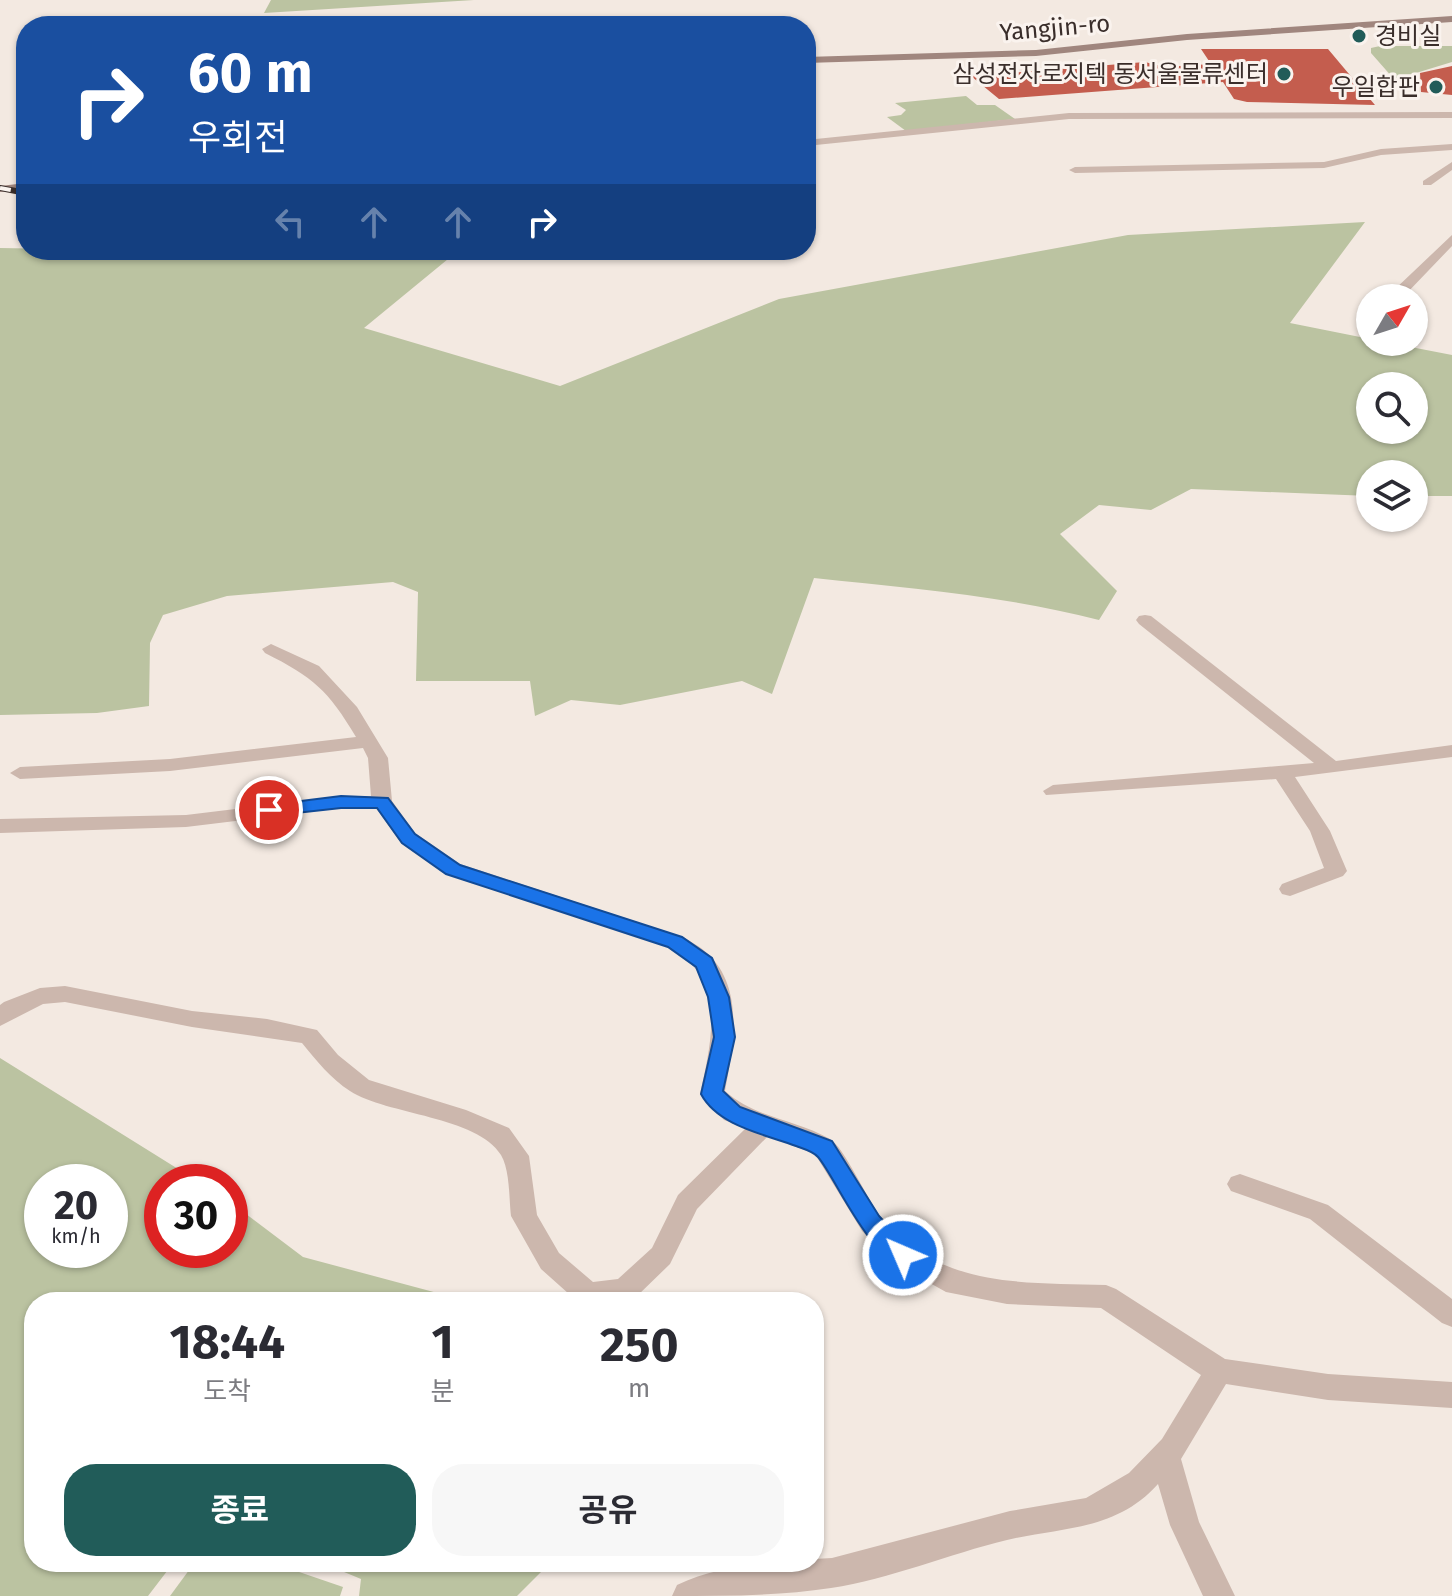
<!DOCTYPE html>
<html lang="ko">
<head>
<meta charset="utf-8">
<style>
	body { margin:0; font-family:"Fira Sans","Noto Sans KR",sans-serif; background:#f7f7f7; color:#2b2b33; height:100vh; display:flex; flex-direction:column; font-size:30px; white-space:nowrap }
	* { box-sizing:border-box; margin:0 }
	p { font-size:26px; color:#7c7c81 }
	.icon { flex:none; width:44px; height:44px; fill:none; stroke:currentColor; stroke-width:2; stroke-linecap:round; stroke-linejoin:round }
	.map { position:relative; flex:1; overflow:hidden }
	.sheet { position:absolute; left:24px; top:1292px; width:800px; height:280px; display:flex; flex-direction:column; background:#fff; border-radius:32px; box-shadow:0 2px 6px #0004 }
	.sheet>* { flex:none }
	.banner { position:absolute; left:16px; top:16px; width:800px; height:244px; border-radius:32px; box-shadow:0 2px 6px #0004; background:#1a4fa0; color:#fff; overflow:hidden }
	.needle { width:52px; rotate:51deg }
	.buttons { position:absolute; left:1356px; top:284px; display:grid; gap:16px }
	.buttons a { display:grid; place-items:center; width:72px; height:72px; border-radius:50%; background:#fff; box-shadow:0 2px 6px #0004; font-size:40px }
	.speed { position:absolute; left:24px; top:1164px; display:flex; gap:16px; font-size:40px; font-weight:700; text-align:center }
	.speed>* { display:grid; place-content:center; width:104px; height:104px; border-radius:50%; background:#fff; box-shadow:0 2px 6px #0004; line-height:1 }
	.speed small { font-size:20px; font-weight:400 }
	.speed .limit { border:12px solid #d22; background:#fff; color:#111 }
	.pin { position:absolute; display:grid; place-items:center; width:68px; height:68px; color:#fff; margin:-34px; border:4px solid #fff; border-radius:50%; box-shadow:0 2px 8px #0007 }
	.me { position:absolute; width:88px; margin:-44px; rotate:315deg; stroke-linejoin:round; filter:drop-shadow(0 0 6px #0008) }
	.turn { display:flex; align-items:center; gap:28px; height:168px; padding:0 40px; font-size:36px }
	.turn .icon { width:104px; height:104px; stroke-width:2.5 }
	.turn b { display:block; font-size:56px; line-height:68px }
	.lanes { display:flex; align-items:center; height:76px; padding:0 40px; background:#0003; justify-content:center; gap:40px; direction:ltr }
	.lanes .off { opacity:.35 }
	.eta { display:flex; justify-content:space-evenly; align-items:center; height:136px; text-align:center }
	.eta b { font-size:48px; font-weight:700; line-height:56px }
	.primary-button { display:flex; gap:16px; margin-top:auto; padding:16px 40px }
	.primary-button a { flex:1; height:92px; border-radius:32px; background:#215c59; color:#fff; font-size:32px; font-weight:700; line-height:92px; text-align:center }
	.primary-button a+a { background:#f7f7f7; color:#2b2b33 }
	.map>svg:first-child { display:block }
	.green { fill:#bbc3a1; fill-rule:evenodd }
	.building { fill:#c45d4e }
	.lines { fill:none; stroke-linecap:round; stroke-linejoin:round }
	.street { fill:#ccb7ad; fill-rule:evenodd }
	.secondary { fill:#a0867e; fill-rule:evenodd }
	.rail-casing { stroke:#3a2e2b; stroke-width:6 }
	.rail { stroke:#faf3ee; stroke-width:4; stroke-dasharray:11; stroke-linecap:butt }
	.route { fill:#1a73e8; stroke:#114b97; stroke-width:2 }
	.poi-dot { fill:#215c59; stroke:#faf3ee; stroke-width:3 }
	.labels { text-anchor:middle; stroke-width:6; stroke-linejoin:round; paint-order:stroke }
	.far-street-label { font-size:24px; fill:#3a2e2b; stroke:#faf3ee }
	.far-poi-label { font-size:24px; fill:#3a2e2b; stroke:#faf3ee; text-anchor:end }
</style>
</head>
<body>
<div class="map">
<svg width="1452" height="1596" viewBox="0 0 1452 1596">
	<rect width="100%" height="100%" fill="#f3e9e1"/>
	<g class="green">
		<polygon points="271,0 474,0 264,13"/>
		<polygon points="1380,46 1452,46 1452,62 1416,73 1406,85 1393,78 1371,53 1371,48"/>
		<polygon points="966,96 977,105 995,105 1015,119 906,131 887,117 901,115 906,110 895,103"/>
		<path d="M1365,222L1290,323L1370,339V342H1385L1452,355V496H1414V474H1370V496L1191,489L1151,510L1099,505L1060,534L1117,591L1099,620C1006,596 909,588 814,578L772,694L742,681L620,705L571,700L535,716L530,681H416L418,592L393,582L227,596L163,615L150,643L149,706L97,713L0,715V248L245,252L459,250L364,328L560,386L779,299L1128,235ZM1414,386V430H1370V386Z"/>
		<path d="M0,1058L199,1182H162V1250H230V1202L303,1257L471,1302H34V1562H174L148,1596H0ZM110,1182V1250H42V1182Z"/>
		<polygon points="195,1562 270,1562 343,1587 340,1596 170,1596"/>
		<polygon points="320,1562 551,1562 517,1596 359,1596 361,1579"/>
	</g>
	<g class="building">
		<polygon points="1201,49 1328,49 1375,105 1247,102 1234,99 1223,82 999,99 971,76 1145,62 1164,67 1211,64"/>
		<polygon points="1452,66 1452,95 1421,92 1420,73"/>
	</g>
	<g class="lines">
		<g class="street">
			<polygon points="1452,112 1452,118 1069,119 806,146 806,140 1069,113"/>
			<polygon points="1452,144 1452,150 1381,155 1324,168 1075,173 1069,170 1075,167 1324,162 1381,149"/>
			<polygon points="1452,162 1452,170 1431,185 1423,185 1423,181"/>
			<polygon points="1452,235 1452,246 1405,295 1406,298 1394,298 1393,291"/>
			<polygon points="1414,313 1421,317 1420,322 1414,323"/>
			<polygon points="1145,615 1151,616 1336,761 1452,745 1452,757 1295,777 1330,831 1347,871 1343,876 1290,896 1282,894 1279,889 1282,884 1324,868 1310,831 1276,779 1046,795 1043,791 1053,785 1314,763 1139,624 1136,620 1139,616"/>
			<path d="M271,644L319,666L357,707L388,758L392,801L415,833L460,864L683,937C691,942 701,947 708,954C745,989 733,1048 725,1091C755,1118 795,1119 830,1139C844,1147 867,1199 880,1216C940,1289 1021,1282 1106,1285L1116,1289L1225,1359L1328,1374L1452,1382V1408L1328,1400L1226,1384L1181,1459L1199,1522L1235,1596H1203L1170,1525L1158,1484C1116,1531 1062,1527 1007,1540C949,1554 890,1579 831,1588C779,1596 725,1596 672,1596L677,1585C719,1565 768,1562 814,1562V1559L832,1558L1010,1511L1086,1498L1129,1473L1162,1439L1201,1375L1101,1308L1007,1304L946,1292L894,1263L862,1231L815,1154L768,1136L697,1209L670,1264L635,1298L620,1302H578L541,1269L515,1223L511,1216C509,1199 510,1170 501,1155C477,1116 387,1115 350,1091C331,1079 316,1060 302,1043L192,1027L65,1002L43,1004L0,1026V1005L4,1002L40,988L65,986L192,1011L267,1019L317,1030L338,1055L369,1080L466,1110L509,1128L529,1156L537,1215L559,1253L593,1282L618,1279L652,1248L678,1195L746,1128L724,1120L700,1094C708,1057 724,997 693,966C686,958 676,953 667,947L446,874L401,843L376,808H341L186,827L0,833V819L186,815L341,796H371L368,758L363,748L170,771L20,779L10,773L20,767L170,759L356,737C328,690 313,677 265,653L262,649Z"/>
			<polygon points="1240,1174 1328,1205 1452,1299 1452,1327 1442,1323 1310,1219 1231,1191 1227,1184 1231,1177"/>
		</g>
		<g class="secondary">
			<polygon points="1452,16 1452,22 1187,40 1036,56 806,63 806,57 1036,50 1187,34"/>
			<polygon points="26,183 26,189 0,192 0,186"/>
		</g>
		<g class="rail-casing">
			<polyline id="rail" points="0,188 26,193"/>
		</g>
		<use href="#rail" class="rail"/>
	</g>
	<path class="route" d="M341,796L388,798L415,834L460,865L682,937L712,958L729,997L735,1037L723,1091L740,1107L832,1141L879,1216L915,1255L912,1262C876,1275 837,1179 818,1157C813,1151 804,1149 796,1146C764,1134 718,1126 701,1094L714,1037L708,997L696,967L668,947L446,874L402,843L377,808H341L269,816L260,810L269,805Z"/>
	<g class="poi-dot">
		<circle cx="1359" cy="36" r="8"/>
		<circle cx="1284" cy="74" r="8"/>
		<circle cx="1436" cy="87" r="8"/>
	</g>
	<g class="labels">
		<g class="far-street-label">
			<text transform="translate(1055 28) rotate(-5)" y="8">Yangjin-ro</text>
		</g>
		<g class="far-poi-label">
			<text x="1375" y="44" text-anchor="start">경비실</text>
			<text x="1268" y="82">삼성전자로지텍 동서울물류센터</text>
			<text x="1420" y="95">우일합판</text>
		</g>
	</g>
</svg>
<div class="buttons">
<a><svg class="needle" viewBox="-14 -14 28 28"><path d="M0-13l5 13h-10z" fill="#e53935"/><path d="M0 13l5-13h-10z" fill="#7c7c81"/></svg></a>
<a><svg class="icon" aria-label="search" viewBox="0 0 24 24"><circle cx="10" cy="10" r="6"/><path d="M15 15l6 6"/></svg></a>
<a><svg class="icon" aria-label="layers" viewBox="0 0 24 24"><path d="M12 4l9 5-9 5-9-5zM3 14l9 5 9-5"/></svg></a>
</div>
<div class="speed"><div>20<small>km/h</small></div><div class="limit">30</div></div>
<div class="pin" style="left:269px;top:810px;background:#d93025"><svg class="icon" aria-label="arrive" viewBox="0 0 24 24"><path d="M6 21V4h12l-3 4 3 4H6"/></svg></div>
<svg class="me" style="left:903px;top:1255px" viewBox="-20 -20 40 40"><circle r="17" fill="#1a73e8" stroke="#fff" stroke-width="3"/><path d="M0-11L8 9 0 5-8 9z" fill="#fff"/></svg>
<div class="banner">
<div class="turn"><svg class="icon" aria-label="right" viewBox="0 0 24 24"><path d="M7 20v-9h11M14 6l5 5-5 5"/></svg><div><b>60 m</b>우회전</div></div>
<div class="lanes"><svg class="icon off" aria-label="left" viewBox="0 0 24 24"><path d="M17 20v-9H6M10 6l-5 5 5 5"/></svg><svg class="icon off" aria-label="ahead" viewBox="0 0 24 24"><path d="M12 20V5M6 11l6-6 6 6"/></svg><svg class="icon off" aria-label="ahead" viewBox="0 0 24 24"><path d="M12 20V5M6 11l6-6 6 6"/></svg><svg class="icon" aria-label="right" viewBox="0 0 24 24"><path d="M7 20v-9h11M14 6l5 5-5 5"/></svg></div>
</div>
<section class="sheet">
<div class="eta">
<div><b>18:44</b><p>도착</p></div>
<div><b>1</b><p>분</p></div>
<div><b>250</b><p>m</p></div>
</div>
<div class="primary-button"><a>종료</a><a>공유</a></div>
</section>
</div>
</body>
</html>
